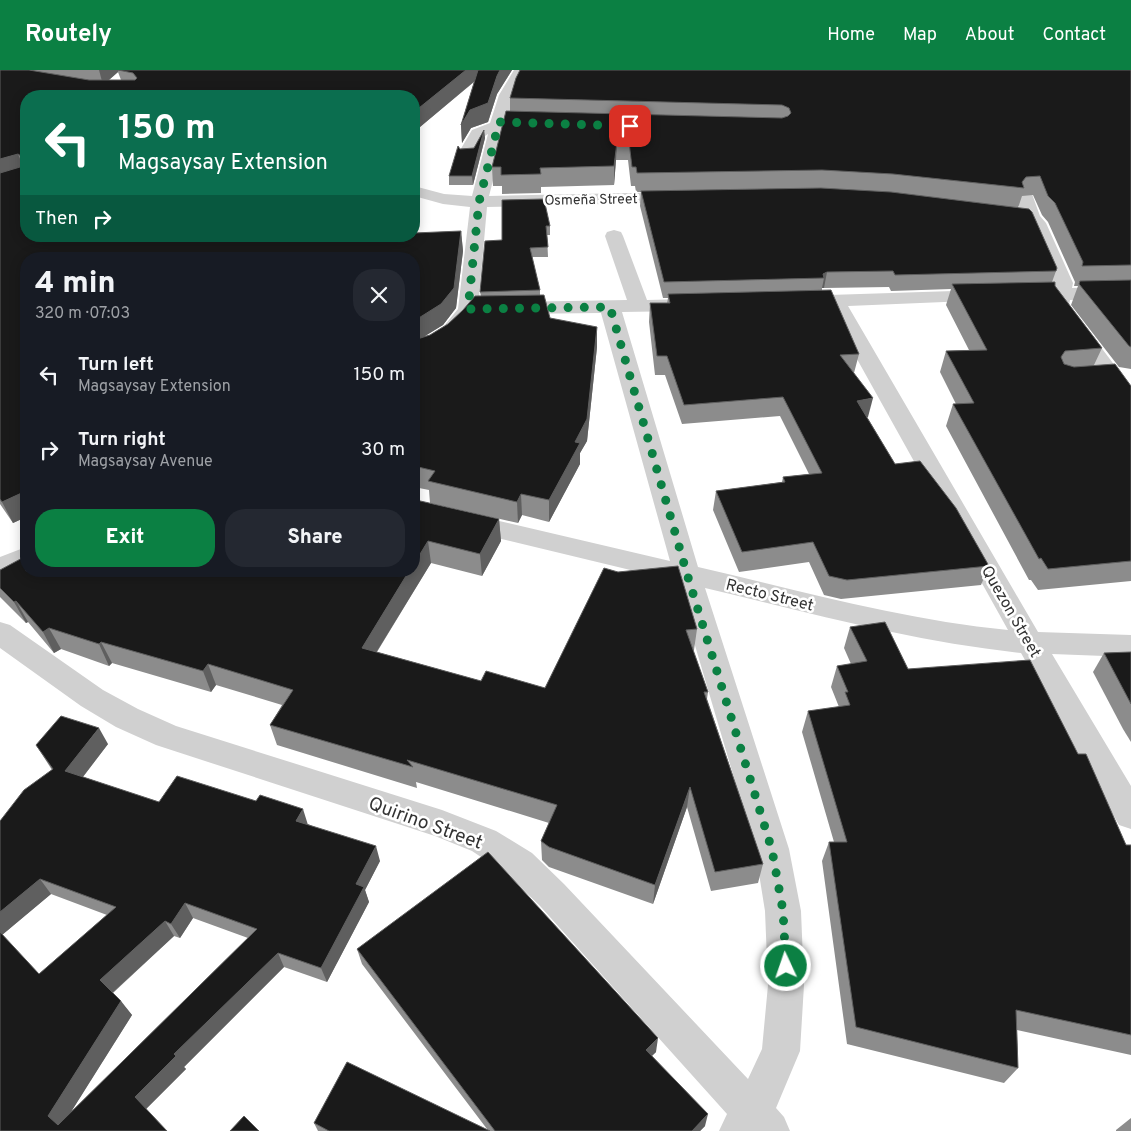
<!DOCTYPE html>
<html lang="en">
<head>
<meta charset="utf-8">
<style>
	body { margin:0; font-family:Overpass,sans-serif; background:#242831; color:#f1f3f6; height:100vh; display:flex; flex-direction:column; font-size:19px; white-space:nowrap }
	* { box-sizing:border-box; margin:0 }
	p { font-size:16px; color:#9ea1a6 }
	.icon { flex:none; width:28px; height:28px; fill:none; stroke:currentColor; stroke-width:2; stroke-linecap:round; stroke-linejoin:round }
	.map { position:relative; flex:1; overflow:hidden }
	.side { position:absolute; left:20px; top:182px; width:400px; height:325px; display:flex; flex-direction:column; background:#171b24; border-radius:20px; box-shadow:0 2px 12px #0003 }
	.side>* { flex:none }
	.hud { position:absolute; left:20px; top:20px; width:400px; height:152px; border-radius:20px; box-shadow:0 2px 12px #0003; background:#0b6e4f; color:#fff; overflow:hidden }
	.pin { position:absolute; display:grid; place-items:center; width:42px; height:42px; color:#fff; margin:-21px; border-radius:10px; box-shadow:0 2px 8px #0006 }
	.me { position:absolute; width:55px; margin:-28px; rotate:357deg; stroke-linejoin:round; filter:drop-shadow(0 0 4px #0008) }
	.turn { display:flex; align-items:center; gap:18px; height:105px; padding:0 15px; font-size:22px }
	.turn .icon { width:65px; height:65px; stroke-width:2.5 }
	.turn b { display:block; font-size:35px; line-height:42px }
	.then { display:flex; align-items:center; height:48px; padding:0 15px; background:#0003; gap:10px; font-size:19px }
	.round { display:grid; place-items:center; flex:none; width:52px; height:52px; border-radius:20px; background:#242831 }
	.summary { display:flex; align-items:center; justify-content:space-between; height:85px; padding:0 15px }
	h1 { font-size:30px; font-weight:800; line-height:38px }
	.button { display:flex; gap:10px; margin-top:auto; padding:10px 15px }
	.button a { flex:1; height:58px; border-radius:20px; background:#0b8043; color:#fff; font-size:20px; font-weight:800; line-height:58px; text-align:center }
	.button a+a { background:#242831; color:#f1f3f6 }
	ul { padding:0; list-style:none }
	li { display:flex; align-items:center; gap:15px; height:75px; padding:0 15px }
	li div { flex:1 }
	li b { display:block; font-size:19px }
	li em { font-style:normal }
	header { display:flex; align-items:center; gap:30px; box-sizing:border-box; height:70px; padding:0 25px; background:#0b8043; color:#fff }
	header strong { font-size:24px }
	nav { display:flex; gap:28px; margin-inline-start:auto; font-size:18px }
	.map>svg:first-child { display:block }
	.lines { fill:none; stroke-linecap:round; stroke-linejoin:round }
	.minor { fill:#d0d0d0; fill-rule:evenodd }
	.wall { fill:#8c8c8c; fill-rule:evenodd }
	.shaded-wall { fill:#5f5f5f }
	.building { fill:#1a1a1a; stroke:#5f5f5f; fill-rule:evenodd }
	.route { stroke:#0b8043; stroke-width:9; stroke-dasharray:0 16.2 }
	.labels { text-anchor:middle; stroke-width:5; stroke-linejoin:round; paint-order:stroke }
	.far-street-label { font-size:14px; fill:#333; stroke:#fff }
	.street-label { font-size:16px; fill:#333; stroke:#fff }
	.near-street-label { font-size:19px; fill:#333; stroke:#fff }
</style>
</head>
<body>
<header>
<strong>Routely</strong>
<nav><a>Home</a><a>Map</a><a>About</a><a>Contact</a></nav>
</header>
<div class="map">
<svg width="1131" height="1061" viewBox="0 0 1131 1061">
	<rect width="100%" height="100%" fill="#fff"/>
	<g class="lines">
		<g class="minor">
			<polygon points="514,0 528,0 515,25 489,126 678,122 684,123 687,127 684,131 678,132 487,137 478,239 465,258 452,270 422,289 414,290 414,275 444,256 458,239 470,137 443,134 414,126 414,116 444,124 472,126 488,64 482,68 473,86 461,86 459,82 472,60 490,53 499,25"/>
			<polygon points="1026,123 1032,124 1040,146 1046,153 1073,213 1072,218 1131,216 1131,228 1070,230 1069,235 1131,317 1131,339 1123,337 1049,235 1050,230 1025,231 1018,229 1015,225 1018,221 1052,218 1053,213 1029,156 1022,148 1017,128 1020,124"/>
			<path d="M614,160L621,162L623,166L647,230L687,229L694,231L697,235L694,239L687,241L622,242L698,497C801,521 903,550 1008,560L828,237L798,238L791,236L788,232L791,228L798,226L985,220L992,222L995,226L992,230L848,236L1038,562L1131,565V587L1052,584L1131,716V759L1119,755L1021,583C914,572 810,543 705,518L789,779L801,841L804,915L800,981L776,1038L784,1047L790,1061H719L727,1044L540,836L508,805L472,781L435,766L156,675L116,657L81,636L0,578V552L10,555L103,620L138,639L176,656L442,740L496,761L532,783L564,814L748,1009L762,979L768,915L765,841L755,779L676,511L414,448V431L670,491L601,243L510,244L503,242L500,238L503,234L510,232L627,230L605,166L607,162Z"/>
			<polygon points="26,477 26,497 0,507 0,487"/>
		</g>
	</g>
	<g class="wall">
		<path d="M0,0H512L497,24L488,52L471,58L462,73L461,55L474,12L414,62V26L26,166H414L461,161L463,181L456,238L443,255L424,266L430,265L448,254L481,226L480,222L502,170V130L550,156V165H547L548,187H532L540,220V225L550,248L597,277L587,371L580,383V394L549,452L522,445L518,453L430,433L429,420L414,417V189H26V447L13,453L0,434ZM118,2L121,10H109Z"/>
		<polygon points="1131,0 1131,299 1119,297 1071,235 1078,216 1074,216 1075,212 1048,152 1042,145 1033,125 1022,126 1018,138 1056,201 1052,212 1102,278 1094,295 1131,316 1131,511 1038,520 1031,510 1029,510 946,356 953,334 956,334 940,302 946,281 969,280 946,235 951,219 891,221 889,217 824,218 822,218 822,221 859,284 854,303 868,347 867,347 895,394 989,496 981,515 841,529 824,525 809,492 739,502 713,440 716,421 782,412 783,407 809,404 780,346 682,354 665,305 655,305 649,252 650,233 667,233 668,228 663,228 640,136 641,122 636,122 635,116 631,116 628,90 616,90 614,115 541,117 541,123 502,124 502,116 493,116 492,97 510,41 510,28"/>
		<polygon points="484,60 485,68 473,115 449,115 449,106 460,79 474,78"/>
		<polygon points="414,432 499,449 501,471 482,506 431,493 377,582 481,611 545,618 604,498 697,559 694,580 693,580 708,622 707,629 763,794 758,813 711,821 687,737 653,834 549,797 542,790 541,771 549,753 416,712 417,718 277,675 270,655 282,635 216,615 211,622 112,593 109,596 61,579 54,583 28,552 26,553 0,527 0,500 414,501"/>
		<polygon points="850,557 908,599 1078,684 1126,775 1131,775 1131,985 1017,960 1018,998 1004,1013 847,974 822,791 829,772 834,772 802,662 808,641 839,637 831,617 837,596 851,594 844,578"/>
		<polygon points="1131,582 1131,672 1123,659 1093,602 1104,583"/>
		<path d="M108,674L83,707L159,732L308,754L380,791L365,820L369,832L327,912L284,897L184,997L186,999L146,1039L0,1061V751L52,700L36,675ZM51,824L107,845L39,904L2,865ZM193,848L248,868L70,1043L132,945L113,923L174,866L180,868Z"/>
		<polygon points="357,879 656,982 652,986 705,1056 700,1061 318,1061 314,1053 487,1059 362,894"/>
		<polygon points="1131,1048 1131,1061 1116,1061 1116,1060"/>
	</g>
	<g class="shaded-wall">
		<polygon points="99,0 121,0 118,0 118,2 103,15"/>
		<polygon points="466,0 482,0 483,4 414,62 414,42"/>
		<polygon points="500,0 512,0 497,24 488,52 471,58 462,73 461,55 470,40 497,6"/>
		<polygon points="484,60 485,68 473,115 472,106"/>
		<polygon points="617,72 616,90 614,115 614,96"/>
		<polygon points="18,84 26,103 0,110 0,89"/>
		<polygon points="461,161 463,181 456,238 443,255 414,273 414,251"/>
		<polygon points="827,202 824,218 822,218 824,208 823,204"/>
		<polygon points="597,257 597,277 587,371 580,383 580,394 549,452 549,430 575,372"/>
		<polygon points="873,328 868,347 852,350 857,331"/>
		<polygon points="26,421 26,447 13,453 2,432"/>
		<polygon points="521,424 522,445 518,453 517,432"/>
		<polygon points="499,449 501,471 482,506 480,484"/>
		<polygon points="428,471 431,493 366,599 362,578 409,501 414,501 414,494"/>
		<polygon points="16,531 28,552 26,553 14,532"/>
		<polygon points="49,558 61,579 54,583 43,562"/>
		<polygon points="101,572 112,593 109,596 99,574"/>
		<polygon points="208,594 216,615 211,622 203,601"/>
		<polygon points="99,658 108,674 75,717 65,701"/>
		<polygon points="690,717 687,737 653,834 655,815"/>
		<polygon points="303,739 308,755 296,751"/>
		<polygon points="376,776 380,791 365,820 369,832 327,912 321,898 356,814"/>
		<polygon points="40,809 51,824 2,865 0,863 0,842"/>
		<polygon points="185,833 193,848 180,868 171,854"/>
		<polygon points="165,851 174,866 111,924 100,910"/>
		<polygon points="278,883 284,897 184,997 186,999 146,1039 135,1027 174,984"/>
		<polygon points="121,931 132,945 61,1058 48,1046"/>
		<polygon points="658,968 656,982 644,993 646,980"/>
		<polygon points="708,1044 705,1056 700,1061 692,1061"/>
	</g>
	<g class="building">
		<polygon points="0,0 29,0 89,10 135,10 137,8 133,3 118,0 466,0 414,42 414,26 26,26 26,166 414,166 414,163 461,161 454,218 441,234 414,251 414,189 26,189 26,421 2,432 0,429 0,103 20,97 21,86 18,84 0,89"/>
		<polygon points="478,0 500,0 497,6 488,33 470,40 461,55"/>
		<polygon points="520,0 1131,0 1131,195 1082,196 1083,192 1055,133 1048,126 1040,106 1026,107 1022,112 1024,118 893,104 822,100 637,103 636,97 632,97 629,72 617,72 614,96 540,98 541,104 501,105 501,97 492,97 506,41 782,48 788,46 791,43 789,38 782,35 510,28 516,8"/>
		<polygon points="484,60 472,106 449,106 458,76 460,79 474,78"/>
		<polygon points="821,118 891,122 1029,139 1032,142 1057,198 1056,201 895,205 893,201 827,202 823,204 824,208 664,212 641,121"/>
		<polygon points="544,129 550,156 546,156 548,177 530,178 540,220 480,222 485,171 502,170 502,130"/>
		<polygon points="1131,210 1131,277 1129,276 1079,214 1080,211"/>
		<polygon points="1055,212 1055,216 1102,278 1065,281 1061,287 1064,294 1074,297 1115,294 1131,316 1131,491 1048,499 1041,488 1039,489 953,334 974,333 946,281 987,280 952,214"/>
		<polygon points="831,220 859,284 840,285 873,328 857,331 895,394 920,391 956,438 989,496 847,510 829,506 813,472 742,482 716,421 785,412 783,407 822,403 783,327 684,335 667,286 657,286 650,233 670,233 668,224"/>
		<polygon points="544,225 550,248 597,257 587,349 575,372 580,373 549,430 521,424 517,432 428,411 435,401 414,396 414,270 430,265 448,254 463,240 475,226"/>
		<polygon points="416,430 499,449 480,484 428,471 414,494 414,432"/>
		<polygon points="26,486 26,501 409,501 362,578 481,611 486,601 545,618 604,498 618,502 678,496 697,559 686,560 708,622 704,622 763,794 715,802 690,717 655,815 549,777 541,771 557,735 407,690 413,697 270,655 293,620 208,594 203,601 101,572 99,574 49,558 43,562 16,531 14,532 0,518 0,500"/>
		<polygon points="885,552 908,599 1030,590 1078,684 1086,684 1126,775 1131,775 1131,965 1016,940 1018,998 856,957 829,772 847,772 808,641 850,635 845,622 848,622 837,596 867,591 850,557"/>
		<polygon points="1131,582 1131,634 1104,583"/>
		<path d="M61,646L99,658L65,701L159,732L177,706L256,731L260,725L303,739L296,751L376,776L356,814L364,817L321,898L278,883L174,984L176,986L135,1027L167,1061H0V862L39,904L116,837L40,809L0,842V751L24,720L53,699L36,675ZM185,833L257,859L58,1055L48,1046L121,931L100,910L165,851L171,854Z"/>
		<polygon points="488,782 658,968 646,980 708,1044 692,1061 495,1061 357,879"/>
		<polygon points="347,992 490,1061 329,1061 314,1053"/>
		<polygon points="244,1046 259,1061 230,1061"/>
	</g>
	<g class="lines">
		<polyline class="route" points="630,56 499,52 479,132 468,239 610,237 687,504 772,780 783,841 786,896"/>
	</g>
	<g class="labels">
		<g class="far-street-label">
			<text transform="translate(591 129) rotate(-1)" y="5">Osmeña Street</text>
		</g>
		<g class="street-label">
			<text transform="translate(770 524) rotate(14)" y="6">Recto Street</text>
			<text transform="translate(1012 541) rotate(60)" y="6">Quezon Street</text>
		</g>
		<g class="near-street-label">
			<text transform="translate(426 752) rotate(20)" y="7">Quirino Street</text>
		</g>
	</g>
</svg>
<div class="pin" style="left:630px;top:56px;background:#d93025"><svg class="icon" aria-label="arrive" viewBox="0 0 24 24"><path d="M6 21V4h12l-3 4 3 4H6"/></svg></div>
<svg class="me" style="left:786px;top:896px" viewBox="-20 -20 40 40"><circle r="17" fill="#0b8043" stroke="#fff" stroke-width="3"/><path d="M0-11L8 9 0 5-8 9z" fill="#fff"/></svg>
<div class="hud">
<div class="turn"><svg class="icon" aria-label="left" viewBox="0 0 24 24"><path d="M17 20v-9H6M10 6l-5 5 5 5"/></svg><div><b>150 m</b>Magsaysay Extension</div></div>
<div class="then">Then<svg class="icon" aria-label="right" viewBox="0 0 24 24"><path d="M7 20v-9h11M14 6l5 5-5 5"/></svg></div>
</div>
<section class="side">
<div class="summary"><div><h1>4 min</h1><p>320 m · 07:03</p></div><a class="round"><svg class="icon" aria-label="close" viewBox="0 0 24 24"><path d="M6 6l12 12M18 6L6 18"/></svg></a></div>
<ul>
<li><svg class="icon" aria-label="left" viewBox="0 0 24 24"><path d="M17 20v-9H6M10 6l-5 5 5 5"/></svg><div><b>Turn left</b><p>Magsaysay Extension</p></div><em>150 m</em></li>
<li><svg class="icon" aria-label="right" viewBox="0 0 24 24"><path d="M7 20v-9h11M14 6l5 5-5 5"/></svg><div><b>Turn right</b><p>Magsaysay Avenue</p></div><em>30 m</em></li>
</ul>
<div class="button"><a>Exit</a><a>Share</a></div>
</section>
</div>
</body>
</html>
